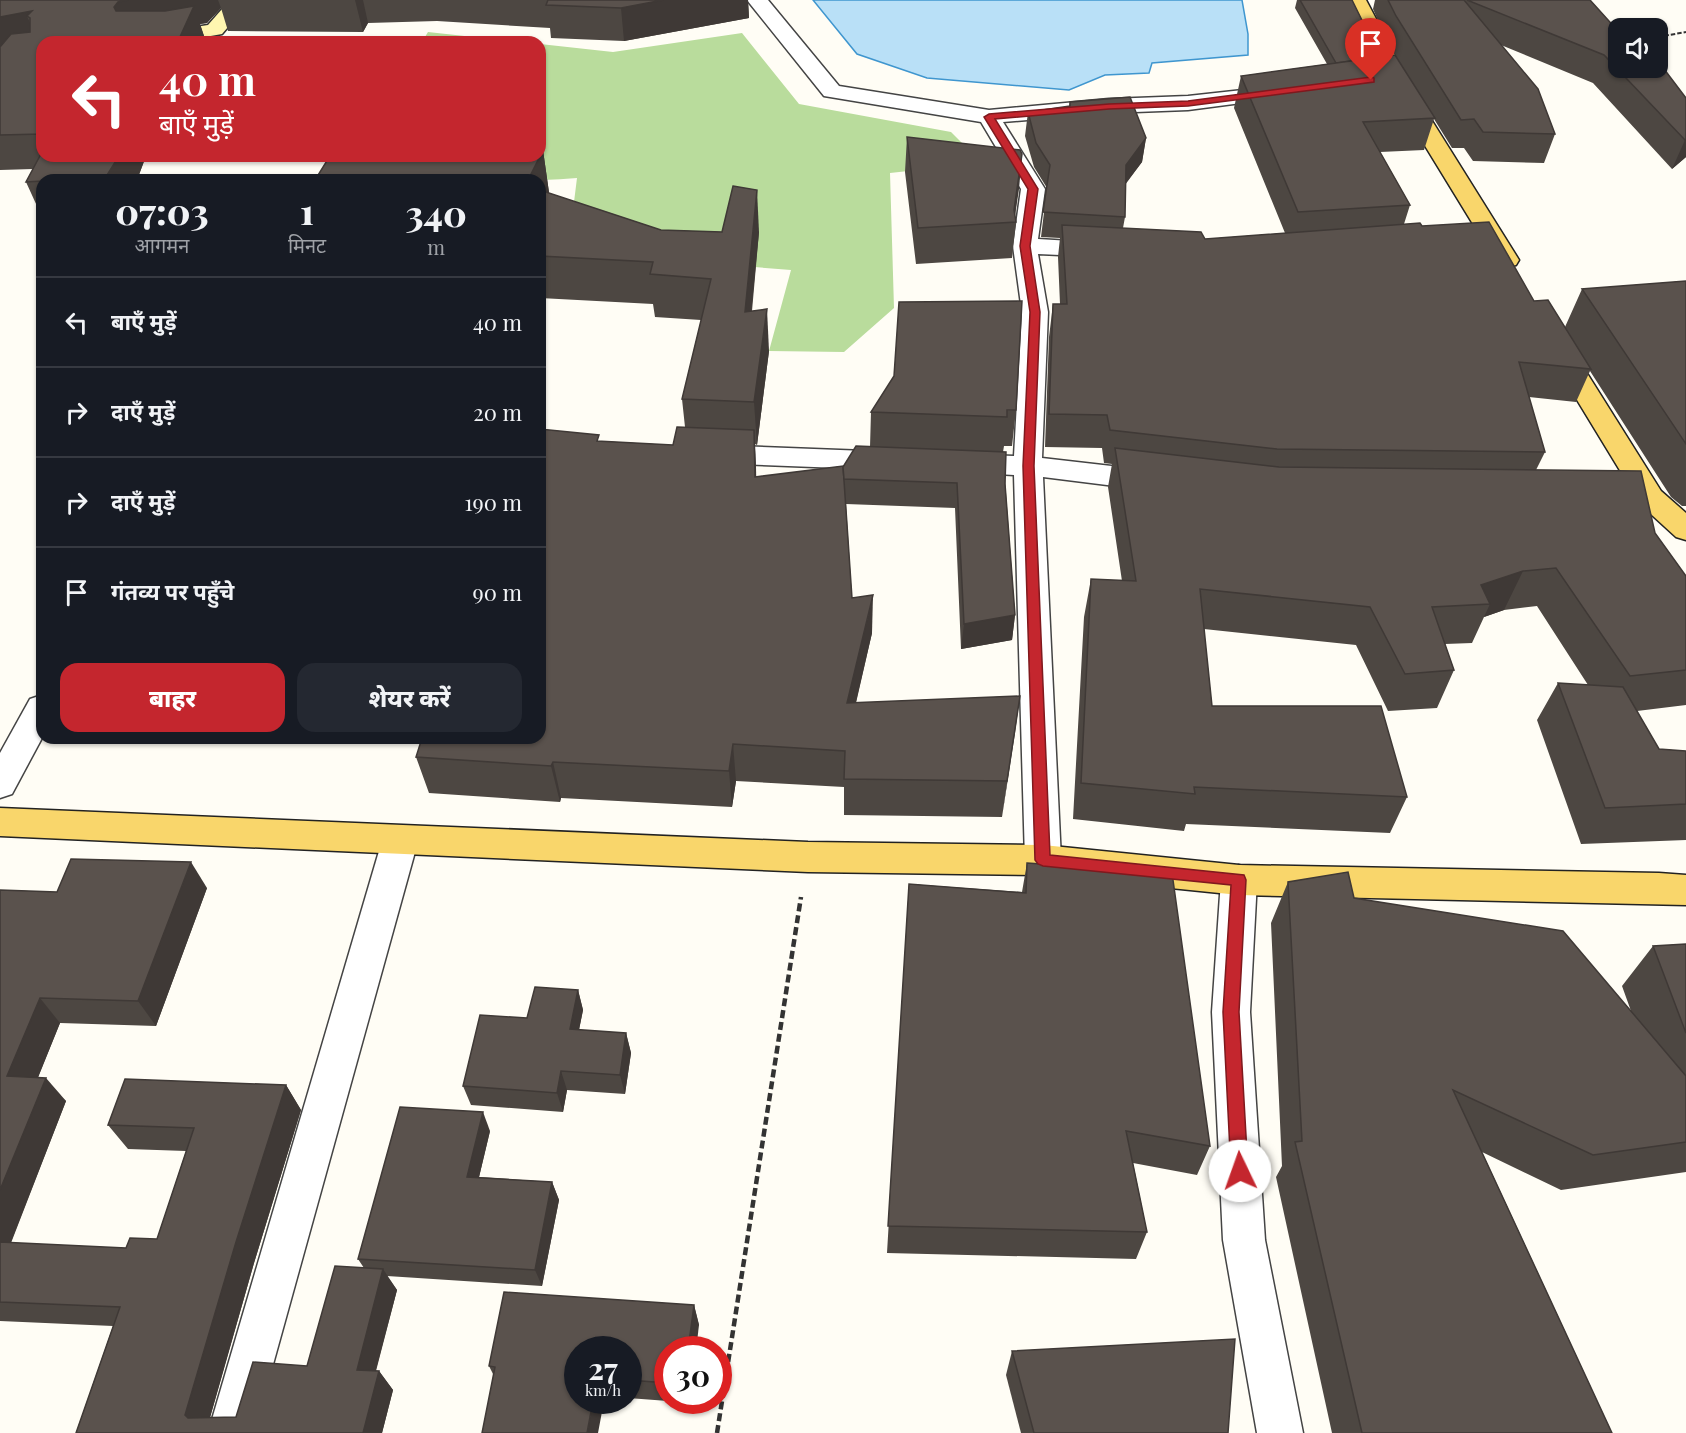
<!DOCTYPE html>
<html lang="hi">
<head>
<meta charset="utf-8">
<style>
	body { margin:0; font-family:"Playfair Display","Noto Sans Devanagari",serif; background:#242831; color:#f1f3f6; height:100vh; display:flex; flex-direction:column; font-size:22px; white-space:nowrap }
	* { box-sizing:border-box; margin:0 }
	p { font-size:20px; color:#9ea1a6 }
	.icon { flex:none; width:33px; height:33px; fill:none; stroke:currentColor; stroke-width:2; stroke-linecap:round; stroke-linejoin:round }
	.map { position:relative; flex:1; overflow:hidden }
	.side { position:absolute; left:36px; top:174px; width:510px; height:570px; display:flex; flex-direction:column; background:#171b24; border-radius:18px; box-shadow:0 2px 4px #0004 }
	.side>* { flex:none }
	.hud { position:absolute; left:36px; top:36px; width:510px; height:126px; border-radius:18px; box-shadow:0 2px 4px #0004; background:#c4262e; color:#fff; overflow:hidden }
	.fabs { position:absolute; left:1608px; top:18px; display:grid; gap:12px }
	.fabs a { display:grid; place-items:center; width:60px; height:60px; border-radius:12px; background:#171b24; box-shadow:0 2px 4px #0004; font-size:30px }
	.speed { position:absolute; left:564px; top:1336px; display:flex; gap:12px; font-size:30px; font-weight:700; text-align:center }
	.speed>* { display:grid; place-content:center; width:78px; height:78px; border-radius:50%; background:#171b24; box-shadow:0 2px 4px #0004; line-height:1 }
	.speed small { font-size:15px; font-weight:400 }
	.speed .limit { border:9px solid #d22; background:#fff; color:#111 }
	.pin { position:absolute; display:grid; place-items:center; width:51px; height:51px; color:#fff; margin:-62px -26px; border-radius:50% 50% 50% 0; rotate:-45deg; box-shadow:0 0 6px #0007 }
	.pin .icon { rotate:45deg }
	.me { position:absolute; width:66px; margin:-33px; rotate:357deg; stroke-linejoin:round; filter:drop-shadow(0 0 4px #0008) }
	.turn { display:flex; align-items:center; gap:21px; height:126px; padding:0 24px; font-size:27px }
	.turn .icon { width:78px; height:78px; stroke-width:2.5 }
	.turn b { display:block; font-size:42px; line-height:51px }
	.eta { display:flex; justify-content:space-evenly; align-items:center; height:102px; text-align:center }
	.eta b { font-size:36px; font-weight:800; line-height:42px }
	.button { display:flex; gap:12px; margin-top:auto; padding:12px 24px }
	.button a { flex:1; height:69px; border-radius:18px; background:#c4262e; color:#fff; font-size:24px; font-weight:800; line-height:69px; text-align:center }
	.button a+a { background:#242831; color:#f1f3f6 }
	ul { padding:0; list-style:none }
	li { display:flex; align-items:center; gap:18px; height:90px; padding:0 24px; border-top:2px solid #363941 }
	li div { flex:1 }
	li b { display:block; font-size:22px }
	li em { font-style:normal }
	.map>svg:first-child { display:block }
	.forest { fill:#b9dc9c }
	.water { fill:#b9e0f7; stroke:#3f96cf; stroke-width:1.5 }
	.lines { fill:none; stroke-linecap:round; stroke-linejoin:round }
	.street-casing { stroke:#444; stroke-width:3 }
	.secondary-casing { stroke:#333; stroke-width:3 }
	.primary-casing { stroke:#222; stroke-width:3 }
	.path-far1 { stroke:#333; stroke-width:2; stroke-dasharray:4.5 2; stroke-linecap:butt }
	.path { stroke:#333; stroke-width:4.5; stroke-dasharray:8 4; stroke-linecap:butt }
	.street { fill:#fff; fill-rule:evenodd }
	.secondary { fill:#fff6b0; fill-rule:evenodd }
	.primary { fill:#f9d66b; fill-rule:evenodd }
	.wall { fill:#4d4742 }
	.shaded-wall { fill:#3f3936 }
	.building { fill:#5a524d; stroke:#3f3936; stroke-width:1.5 }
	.route { fill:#c4262e; stroke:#7f191e; stroke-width:1.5 }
</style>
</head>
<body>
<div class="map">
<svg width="1686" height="1433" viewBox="0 0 1686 1433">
	<rect width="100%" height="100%" fill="#fffdf5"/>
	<g class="forest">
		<polygon points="428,32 520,42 422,42"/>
		<path d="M742,33L799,104L951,132L982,163L890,173L894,308L844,352L769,351L791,270L681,261L571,226L577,178C499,184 416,182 336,174L348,156H540V44L613,52Z"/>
	</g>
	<polygon class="water" points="813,0 1242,0 1248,34 1248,55 1152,63 1149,73 1105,75 1069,90 927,78 857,54"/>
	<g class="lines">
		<g class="street-casing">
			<g id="street">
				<polygon points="747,0 768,0 839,86 989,110 1109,99 1188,96 1280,86 1288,87 1291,92 1288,97 1280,98 1188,110 1109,113 1003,122 1045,189 1038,239 1104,243 1113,245 1116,250 1113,255 1104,257 1038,254 1048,312 1042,458 1155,471 1165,474 1169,481 1165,488 1155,491 1043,477 1061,860 1056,870 1043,875 1030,870 1025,860 1014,475 961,472 951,470 947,463 951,456 961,454 1014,456 1022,312 1013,246 1021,189 981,122 824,96"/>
				<polygon points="710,445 892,452 902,454 906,461 902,468 892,470 710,463 700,461 696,454 700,447"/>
				<polygon points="42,695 42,738 12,794 0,798 0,753 30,699"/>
				<polygon points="400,827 412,831 418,841 254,1433 208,1433 382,841 388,831"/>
				<polygon points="1239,865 1252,869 1257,880 1250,1012 1265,1240 1303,1433 1257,1433 1223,1240 1212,1012 1221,880 1226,869"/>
			</g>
		</g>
		<g class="secondary-casing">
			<polygon id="secondary" points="230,0 251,0 222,34 177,42 128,42 131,38 138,36 208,25"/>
		</g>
		<g class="primary-casing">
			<g id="primary">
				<polygon points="1346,0 1366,0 1419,100 1519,260 1516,265 1507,267 1498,265 1495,260 1397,100"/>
				<polygon points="1559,341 1568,343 1661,491 1686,513 1686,540 1676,537 1641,505 1546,349 1550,343"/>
				<polygon points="0,808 808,842 1043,845 1239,865 1659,873 1686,875 1686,905 1239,895 1043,875 808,872 0,836"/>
			</g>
		</g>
		<polyline class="path-far1" points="1658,37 1686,32"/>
		<polyline class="path" points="717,1433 801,897"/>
		<use href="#street" class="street"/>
		<use href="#secondary" class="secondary"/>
		<use href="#primary" class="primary"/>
	</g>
	<g class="wall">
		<polygon points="0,0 748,0 749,18 624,41 551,38 550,28 437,21 368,23 363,32 228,31 221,8 207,23 200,24 205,39 204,42 42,42 42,156 146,156 137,180 42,180 42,217 26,182 33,169 0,170"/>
		<polygon points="1297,0 1352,0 1380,57 1395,55 1388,44 1373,9 1375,0 1590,0 1618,31 1686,98 1686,157 1672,169 1593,83 1501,45 1555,134 1544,163 1473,161 1464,148 1452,148 1434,119 1424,150 1380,152 1410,205 1404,224 1422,226 1534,301 1565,327 1582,289 1686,281 1686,506 1682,506 1671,497 1590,371 1576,402 1529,397 1545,452 1536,470 1655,533 1686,576 1686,705 1637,711 1659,749 1686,751 1686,840 1581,844 1537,720 1558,683 1588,685 1537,606 1504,610 1484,617 1472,643 1445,644 1454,670 1437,708 1388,711 1356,645 1204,629 1212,706 1407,797 1390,833 1186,824 1184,831 1073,819 1084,617 1091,579 1122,581 1108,487 1112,464 1104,463 1102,448 1045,447 1049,337 1053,304 1060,304 1058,257 1060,238 1041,237 1047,188 1034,167 1025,136 1028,112 1069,106 1070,102 1146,138 1142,162 1125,184 1125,217 1123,228 1205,239 1285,233 1234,108 1241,76 1327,64 1295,8"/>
		<polygon points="907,137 1022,154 1015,216 1016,222 1012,258 916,264 905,172"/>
		<polygon points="543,150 549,193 661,230 722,232 759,232 752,311 769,351 757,445 755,444 756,477 843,466 870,447 871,412 1016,410 1012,446 1004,446 1003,452 1015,615 1012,640 961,649 955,508 846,504 852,598 872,633 856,703 1020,696 1002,817 844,815 844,787 736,781 732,807 561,798 560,802 429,793 416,757 600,441 673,445 685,427 682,399 701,320 655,317 653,304 540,298 540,180 449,158"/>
		<polygon points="1027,863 1210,1146 1197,1175 1133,1163 1147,1232 1136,1259 887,1253 909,884 1022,892"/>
		<polygon points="1288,882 1354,898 1631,1011 1622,986 1653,946 1686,944 1686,1172 1561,1190 1482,1152 1612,1433 1332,1433 1276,1177 1282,1166 1271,923"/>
		<polygon points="207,888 156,1026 60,1023 38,1077 66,1101 11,1243 126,1248 157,1239 186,1151 128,1149 108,1125 286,1085 301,1110 254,1263 210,1417 236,1417 307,1366 364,1268 358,1259 490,1131 479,1177 552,1182 559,1200 542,1286 387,1276 397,1290 376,1371 379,1371 393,1390 382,1433 76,1433 113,1326 0,1321 0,890 57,892"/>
		<polygon points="578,990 583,1010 579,1030 626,1033 631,1053 625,1094 567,1090 563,1112 471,1105 463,1086 527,1018"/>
		<polygon points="694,1305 699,1325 668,1350 668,1401 628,1398 628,1350 578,1350 493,1374 489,1366"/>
		<polygon points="1012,1351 1228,1433 1021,1433 1006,1375"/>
		<polygon points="671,1401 689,1401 689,1402"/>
	</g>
	<g class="shaded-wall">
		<polygon points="128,0 218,0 221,8 207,23 200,24 205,39 204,42 126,41 114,7 118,2"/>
		<polygon points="355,0 363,0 368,23 363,32"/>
		<polygon points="663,0 748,0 749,18 624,41 621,8"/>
		<polygon points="32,11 27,16 40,46 0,53 0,17"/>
		<polygon points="1146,138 1142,162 1122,189 1126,165"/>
		<polygon points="1686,139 1686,157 1672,169 1685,140"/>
		<polygon points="543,150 549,192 540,212 540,180 528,180"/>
		<polygon points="1022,154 1019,189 1014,222 1013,222"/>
		<polygon points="119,156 146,156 137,180 104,180"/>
		<polygon points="757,190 759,232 747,355 745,312"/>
		<polygon points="767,309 769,351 757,445 754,402"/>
		<polygon points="754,430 756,467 757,514 755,477"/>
		<polygon points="1523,571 1504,610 1484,617 1490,604 1481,585"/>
		<polygon points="873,595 872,633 847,740 847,703"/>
		<polygon points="1015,615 1012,640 961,649 964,624"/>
		<polygon points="1020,696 1015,733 1002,817 1007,781"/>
		<polygon points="733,744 736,781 732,807 729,771"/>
		<polygon points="553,762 561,798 560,802 551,766"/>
		<polygon points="191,862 207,888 156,1026 138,1001"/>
		<polygon points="578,990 583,1010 575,1049 570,1029"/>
		<polygon points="40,998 60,1023 29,1100 7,1076"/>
		<polygon points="626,1033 631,1053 625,1094 620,1075"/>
		<polygon points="561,1071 567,1090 563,1112 557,1093"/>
		<polygon points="46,1078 66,1101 7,1252 0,1246 0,1190"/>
		<polygon points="286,1085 301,1110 254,1263 206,1432 188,1418 185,1415 236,1242"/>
		<polygon points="483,1112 490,1131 475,1194 467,1177"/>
		<polygon points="552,1182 559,1200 542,1286 535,1270"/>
		<polygon points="383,1269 397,1290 371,1388 357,1370"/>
		<polygon points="694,1305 699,1325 696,1350 688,1350"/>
		<polygon points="379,1371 393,1390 382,1433 363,1433"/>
		<polygon points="593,1401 604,1401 598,1433 587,1433"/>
	</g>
	<g class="building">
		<polygon points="0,0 128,0 118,2 114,7 116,11 165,11 194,6 179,39 175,42 42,42 42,134 0,135 0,47 11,34 30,32 30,18 27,16 32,11 0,17"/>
		<polygon points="548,0 663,0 621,8 546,5"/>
		<polygon points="1300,0 1352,0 1380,57 1336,63"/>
		<polygon points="1388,0 1464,0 1538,89 1555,134 1483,132 1474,119 1461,120 1396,16"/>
		<polygon points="1467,0 1590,0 1618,31 1618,68 1658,68 1658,61 1686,98 1686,139 1685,140 1604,55"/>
		<polygon points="1395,55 1435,118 1363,122 1410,205 1298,212 1241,76"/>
		<polygon points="1130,97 1146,138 1126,165 1125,217 1043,212 1050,165 1036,143 1028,112 1070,106 1070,102"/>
		<polygon points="907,137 1020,150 1022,154 1014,210 1016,222 918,228"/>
		<polygon points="42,152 42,156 119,156 104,180 42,180 42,181 26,182"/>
		<polygon points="451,156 540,156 528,180 315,180 328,159 449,158"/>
		<polygon points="733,186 757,190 745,312 767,309 754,402 682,399 711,279 650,274 653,262 540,256 540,190 661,230 722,232"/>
		<polygon points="1489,222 1534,301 1548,300 1591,369 1519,362 1545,452 1277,449 1110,430 1107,415 1049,414 1053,304 1067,304 1062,225 1201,232 1205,239 1420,223 1422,226"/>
		<polygon points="1686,281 1686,444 1582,289"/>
		<polygon points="1022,301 1016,410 1007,410 1007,417 871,412 894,376 899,302"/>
		<polygon points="677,427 754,430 755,477 843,466 852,598 873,595 847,703 1020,696 1007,781 844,779 845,751 733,744 729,771 553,762 551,766 416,757 422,738 540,738 540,429 599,435 597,441 673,445"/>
		<polygon points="856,446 1006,452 1005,484 1015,615 964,624 957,483 844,479 843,467"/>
		<polygon points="1115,448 1279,467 1641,471 1655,533 1686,576 1686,670 1630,676 1556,568 1523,571 1481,585 1490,604 1432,607 1454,670 1405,674 1370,607 1200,589 1212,706 1381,706 1407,797 1194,787 1195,794 1081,783 1091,579 1136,581"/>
		<polygon points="1558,683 1623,687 1659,749 1686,751 1686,804 1605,808"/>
		<polygon points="71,859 191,862 138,1001 40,998 7,1076 46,1078 0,1190 0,890 57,892"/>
		<polygon points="1027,863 1172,873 1210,1146 1126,1131 1147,1232 888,1226 909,884 1026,893"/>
		<polygon points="1348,872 1354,898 1563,931 1686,1076 1686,1142 1593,1155 1453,1090 1612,1433 1362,1433 1295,1142 1302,1141 1288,882"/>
		<polygon points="1686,944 1686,1033 1653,946"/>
		<polygon points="535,987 578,990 570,1029 626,1033 620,1075 561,1071 557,1093 463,1086 480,1015 527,1018"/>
		<polygon points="125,1079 286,1085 236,1242 185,1415 188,1418 236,1417 253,1362 307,1366 335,1266 383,1269 357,1370 379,1371 363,1433 76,1433 120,1307 0,1302 0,1242 126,1248 130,1238 157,1239 194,1128 108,1125"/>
		<polygon points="400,1107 483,1112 467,1177 552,1182 535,1270 358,1259"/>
		<polygon points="504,1292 694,1305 688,1350 668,1350 668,1383 628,1380 628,1350 578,1350 578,1401 593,1401 587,1433 482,1433 495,1367 489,1366"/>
		<polygon points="1235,1339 1228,1433 1034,1433 1012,1351"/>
	</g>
	<polygon class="route" points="1371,77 1374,78 1374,82 1188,106 1109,109 995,119 1038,189 1030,246 1040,312 1034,466 1050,855 1244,875 1246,880 1239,1012 1248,1171 1246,1177 1240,1180 1234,1177 1231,1171 1223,1012 1231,885 1043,866 1038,864 1035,860 1023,466 1030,312 1020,246 1028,189 984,117 989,114 1109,104 1188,101"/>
</svg>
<div class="fabs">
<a><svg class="icon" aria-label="sound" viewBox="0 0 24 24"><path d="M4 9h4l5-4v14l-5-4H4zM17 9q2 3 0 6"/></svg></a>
</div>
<div class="speed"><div>27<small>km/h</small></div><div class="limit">30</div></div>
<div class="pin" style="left:1371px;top:80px;background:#d93025"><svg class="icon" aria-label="arrive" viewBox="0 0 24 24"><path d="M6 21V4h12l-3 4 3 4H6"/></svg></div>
<svg class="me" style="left:1240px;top:1171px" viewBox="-20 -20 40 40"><circle r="19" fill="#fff"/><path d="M0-13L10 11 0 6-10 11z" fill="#c4262e"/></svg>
<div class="hud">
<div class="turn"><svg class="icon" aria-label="left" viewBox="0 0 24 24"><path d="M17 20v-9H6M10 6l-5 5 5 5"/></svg><div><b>40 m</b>बाएँ मुड़ें</div></div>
</div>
<section class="side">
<div class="eta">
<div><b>07:03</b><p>आगमन</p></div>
<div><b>1</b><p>मिनट</p></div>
<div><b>340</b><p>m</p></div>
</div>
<ul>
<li><svg class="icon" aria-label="left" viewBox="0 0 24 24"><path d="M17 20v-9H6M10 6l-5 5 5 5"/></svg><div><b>बाएँ मुड़ें</b></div><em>40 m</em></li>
<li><svg class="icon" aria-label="right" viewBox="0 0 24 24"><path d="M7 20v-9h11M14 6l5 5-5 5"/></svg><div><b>दाएँ मुड़ें</b></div><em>20 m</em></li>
<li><svg class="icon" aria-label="right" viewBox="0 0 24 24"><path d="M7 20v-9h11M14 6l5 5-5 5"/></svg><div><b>दाएँ मुड़ें</b></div><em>190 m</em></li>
<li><svg class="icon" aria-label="arrive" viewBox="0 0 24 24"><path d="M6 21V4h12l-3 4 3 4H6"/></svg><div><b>गंतव्य पर पहुँचे</b></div><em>90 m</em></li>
</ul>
<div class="button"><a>बाहर</a><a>शेयर करें</a></div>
</section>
</div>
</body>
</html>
